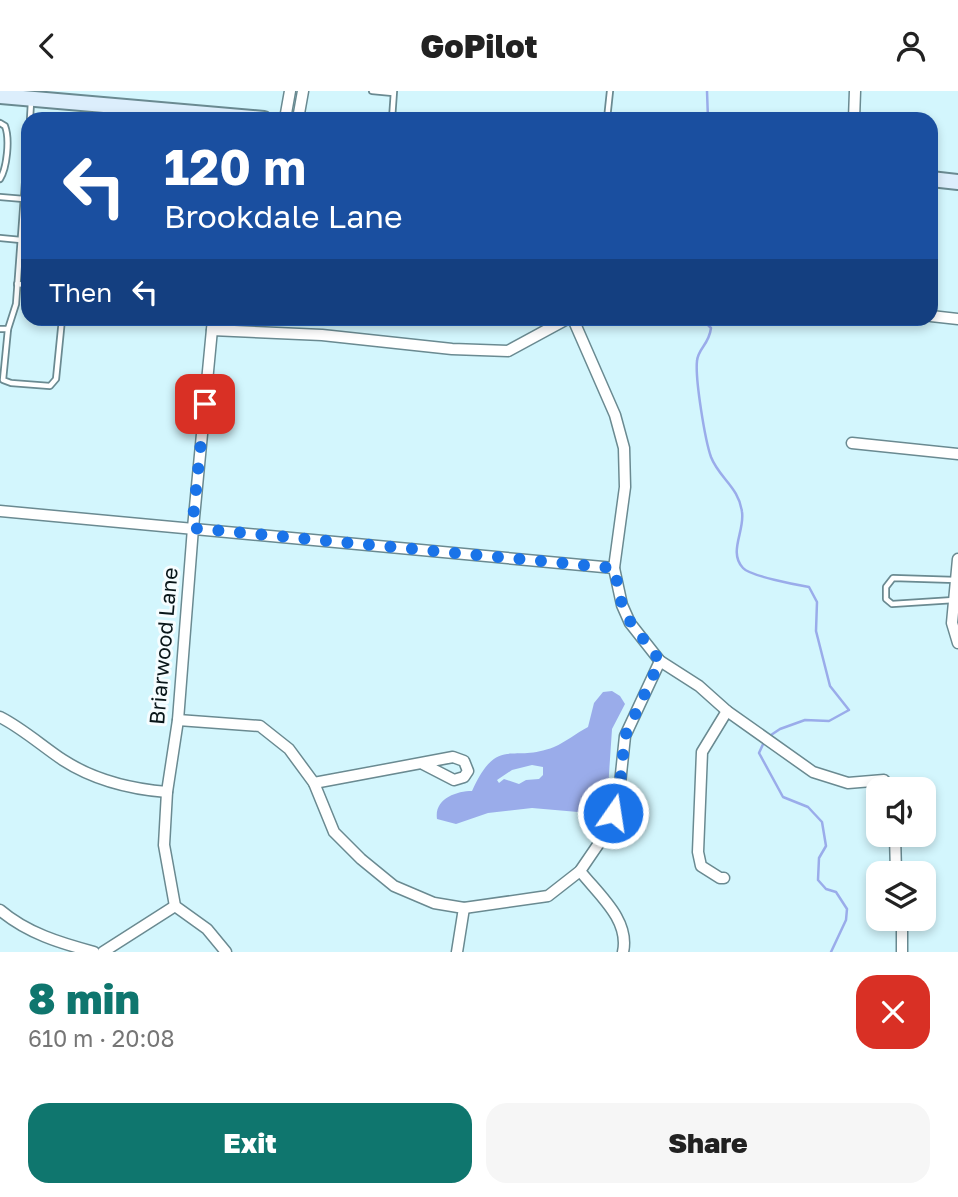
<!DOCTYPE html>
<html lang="en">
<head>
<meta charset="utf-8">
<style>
	body { margin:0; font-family:"Golos Text",sans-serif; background:#f6f6f6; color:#222; height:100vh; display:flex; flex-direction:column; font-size:26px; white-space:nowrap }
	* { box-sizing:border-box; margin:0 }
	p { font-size:23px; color:#767676 }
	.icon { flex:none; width:38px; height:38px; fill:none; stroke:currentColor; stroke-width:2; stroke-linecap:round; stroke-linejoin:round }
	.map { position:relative; height:861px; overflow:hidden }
	.drawer { display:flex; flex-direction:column; background:#fff; flex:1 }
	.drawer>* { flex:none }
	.banner { position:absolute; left:21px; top:21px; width:917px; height:214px; border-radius:21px; box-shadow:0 4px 10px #0003; background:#1a4fa0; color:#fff; overflow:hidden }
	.controls { position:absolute; left:866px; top:686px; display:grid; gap:14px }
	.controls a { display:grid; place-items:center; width:70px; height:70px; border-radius:14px; background:#fff; box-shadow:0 4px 10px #0003; font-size:35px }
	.pin { position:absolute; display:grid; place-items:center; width:60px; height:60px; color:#fff; margin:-30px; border-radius:14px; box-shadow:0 4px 10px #0006 }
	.me { position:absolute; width:77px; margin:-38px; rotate:13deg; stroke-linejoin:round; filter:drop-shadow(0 0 5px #0008) }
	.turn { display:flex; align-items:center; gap:24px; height:147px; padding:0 28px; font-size:32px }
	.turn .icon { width:91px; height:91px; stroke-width:2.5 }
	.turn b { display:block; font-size:49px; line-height:60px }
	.then { display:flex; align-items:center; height:66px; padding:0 28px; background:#0003; gap:14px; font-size:26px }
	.round { display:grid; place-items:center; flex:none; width:74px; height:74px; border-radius:21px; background:#f6f6f6 }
	.summary { display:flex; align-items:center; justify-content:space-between; height:119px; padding:0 28px }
	h1 { font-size:42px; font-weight:800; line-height:52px; color:#0f766e }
	.cta { display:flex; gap:14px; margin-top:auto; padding:14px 28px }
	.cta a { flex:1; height:80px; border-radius:21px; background:#0f766e; color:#fff; font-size:28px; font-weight:800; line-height:80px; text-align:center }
	.cta a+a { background:#f6f6f6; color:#222 }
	header { display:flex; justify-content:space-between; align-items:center; height:91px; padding:0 28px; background:#fff; font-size:32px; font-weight:800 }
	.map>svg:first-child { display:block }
	.water { fill:#9aacea; fill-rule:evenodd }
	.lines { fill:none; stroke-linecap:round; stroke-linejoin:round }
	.stream { stroke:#9aacea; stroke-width:2.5 }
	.service-casing { stroke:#6a8a91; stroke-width:8 }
	.minor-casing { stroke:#6a8a91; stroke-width:13 }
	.secondary-casing { stroke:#6a8a91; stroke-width:18 }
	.service { stroke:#fff; stroke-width:4.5 }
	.minor { stroke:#fff; stroke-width:10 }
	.secondary { stroke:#dceefc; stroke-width:14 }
	.route { stroke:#1a73e8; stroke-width:12; stroke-dasharray:0 21.6 }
	.labels { text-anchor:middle; stroke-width:6; stroke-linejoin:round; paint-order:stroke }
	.street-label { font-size:21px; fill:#091619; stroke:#f6fdff }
</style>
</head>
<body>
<header><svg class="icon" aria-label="back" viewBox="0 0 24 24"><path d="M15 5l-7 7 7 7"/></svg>GoPilot<svg class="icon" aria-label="person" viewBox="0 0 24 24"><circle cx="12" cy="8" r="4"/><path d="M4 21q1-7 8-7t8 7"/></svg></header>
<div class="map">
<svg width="958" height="861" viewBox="0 0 958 861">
	<rect width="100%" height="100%" fill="#d3f6fd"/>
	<path class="water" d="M612,600L620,605L625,613L612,638L608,698L602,710L578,721L532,717L488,722L456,733L437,728C434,708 456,700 472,700C498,643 511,673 554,656C566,651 576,642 588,636L594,612L603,601ZM532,674L543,676V684L539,688L526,689L519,693L504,688L499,692L497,689L512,679Z"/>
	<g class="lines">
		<g class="stream">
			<polyline points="707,0 708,28"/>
			<path d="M702,228L711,237C709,254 698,257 697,270C695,288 705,349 711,366C719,387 739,396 742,421C745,440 728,461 743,477C750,485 797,494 809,496L817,511L816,540L830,595L849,619L829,630L805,629L780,638L768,646"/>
			<polyline points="764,651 759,662 783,706 808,716 822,731 826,755 819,767 818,789 826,798 836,801 847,818 846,829 831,861"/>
		</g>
		<g class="service-casing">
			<g id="service">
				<polyline points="372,0 393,2"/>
				<polyline points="30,28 31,11"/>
				<polyline points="392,28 394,0"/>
				<polyline points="607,28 610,0"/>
				<path d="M0,32L5,35C10,48 7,77 0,88"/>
				<polyline points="28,51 16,213 8,238 3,289 11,292 50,295 56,288 62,228"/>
				<polyline points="0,106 24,108"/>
				<polyline points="0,147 21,149"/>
				<polyline points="17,193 28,194"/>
				<polyline points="0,238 8,238"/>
				<polyline points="954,509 892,513 886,508 886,496 893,487 956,489"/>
			</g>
		</g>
		<g class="minor-casing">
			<g id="minor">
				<polyline points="285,28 290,0"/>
				<polyline points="298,28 303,0"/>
				<polyline points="854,28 855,0"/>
				<polyline points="931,225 958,228"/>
				<polyline points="213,228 193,437 178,629 167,701 164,754 175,815 207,838 226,861"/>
				<polyline points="573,228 615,324 624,357 625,396 614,477 622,514 630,532 660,570 699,595 727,620 813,681 848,692 884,689 891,698"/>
				<polyline points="212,239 322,244 452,258 508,260 567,228"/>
				<polyline points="852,352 958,363"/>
				<polyline points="0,420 614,477"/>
				<polyline points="958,468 952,532 958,552"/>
				<path d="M0,626C22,637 42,655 63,669C94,689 130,698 167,701"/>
				<polyline points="178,629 260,635 289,658 314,692 334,741 361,768 394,795 434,812 464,817 457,861"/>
				<polyline points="314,692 453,666 464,670 468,680 464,686 454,689 423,673"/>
				<polyline points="895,744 896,782"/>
				<path d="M580,780C599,804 630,829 623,861"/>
				<polyline points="724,787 720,787 701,775 698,761 702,661 727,620"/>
				<polyline points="464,817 548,805 580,780 606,742 619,702 625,645 660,570"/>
				<path d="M0,819C27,842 60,852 94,861"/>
				<polyline points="902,828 902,861"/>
				<polyline points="103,861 175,815"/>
			</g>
		</g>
		<g class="secondary-casing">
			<g id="secondary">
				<polyline points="0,5 264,28"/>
				<polyline points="931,88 958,91"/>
			</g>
		</g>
		<use href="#service" class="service"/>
		<use href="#minor" class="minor"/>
		<use href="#secondary" class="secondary"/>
	</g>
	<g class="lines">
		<polyline class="route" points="205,313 192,437 614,477 622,514 631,532 660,570 625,645 619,702 613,722"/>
	</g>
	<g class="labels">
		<g class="street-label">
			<text transform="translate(164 555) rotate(-85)" y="7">Briarwood Lane</text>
		</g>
	</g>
</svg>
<div class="controls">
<a><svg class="icon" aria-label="sound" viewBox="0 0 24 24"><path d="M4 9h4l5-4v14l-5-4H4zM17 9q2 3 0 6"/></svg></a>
<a><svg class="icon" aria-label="layers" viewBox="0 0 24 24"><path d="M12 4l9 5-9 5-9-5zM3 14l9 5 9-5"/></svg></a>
</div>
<div class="pin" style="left:205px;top:313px;background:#d93025"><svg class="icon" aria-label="arrive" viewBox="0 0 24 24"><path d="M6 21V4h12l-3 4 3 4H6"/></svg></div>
<svg class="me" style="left:613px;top:722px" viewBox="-20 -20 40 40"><circle r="17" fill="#1a73e8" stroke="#fff" stroke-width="3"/><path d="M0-11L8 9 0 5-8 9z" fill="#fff"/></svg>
<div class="banner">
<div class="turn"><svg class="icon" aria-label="left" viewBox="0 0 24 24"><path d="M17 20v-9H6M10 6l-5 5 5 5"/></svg><div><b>120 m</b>Brookdale Lane</div></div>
<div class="then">Then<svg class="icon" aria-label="left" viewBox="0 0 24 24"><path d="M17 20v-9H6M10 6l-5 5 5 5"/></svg></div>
</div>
</div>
<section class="drawer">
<div class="summary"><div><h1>8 min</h1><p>610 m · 20:08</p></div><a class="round" style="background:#d93025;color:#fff"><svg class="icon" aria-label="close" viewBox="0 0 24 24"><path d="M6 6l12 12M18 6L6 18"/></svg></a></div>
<div class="cta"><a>Exit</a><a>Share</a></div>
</section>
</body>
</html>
